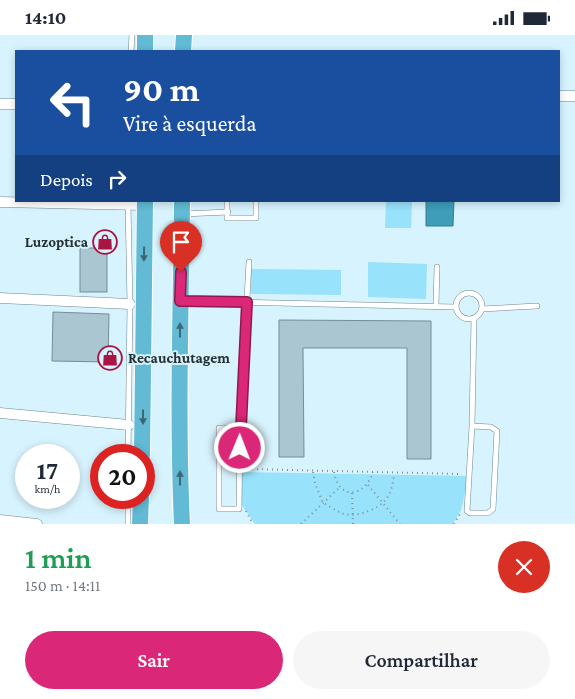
<!DOCTYPE html>
<html lang="pt">
<head>
<meta charset="utf-8">
<style>
	body { margin:0; font-family:"Crimson Pro",serif; background:#f6f6f7; color:#1f2937; height:100vh; display:flex; flex-direction:column; font-size:19px; white-space:nowrap }
	* { box-sizing:border-box; margin:0 }
	p { font-size:16px; color:#747a83 }
	.icon { flex:none; width:28px; height:28px; fill:none; stroke:currentColor; stroke-width:2; stroke-linecap:round; stroke-linejoin:round }
	.map { position:relative; height:489px; overflow:hidden }
	.details { display:flex; flex-direction:column; background:#fff; flex:1 }
	.details>* { flex:none }
	.guide { position:absolute; left:15px; top:15px; width:545px; height:152px; border-radius:0px; box-shadow:0 2px 8px #0003; background:#1a4fa0; color:#fff; overflow:hidden }
	.speed { position:absolute; left:15px; top:409px; display:flex; gap:10px; font-size:25px; font-weight:700; text-align:center }
	.speed>* { display:grid; place-content:center; width:65px; height:65px; border-radius:50%; background:#fff; box-shadow:0 2px 8px #0003; line-height:1 }
	.speed small { font-size:12px; font-weight:400 }
	.speed .limit { border:8px solid #d22; background:#fff; color:#111 }
	.pin { position:absolute; display:grid; place-items:center; width:42px; height:42px; color:#fff; margin:-51px -21px; border-radius:50% 50% 50% 0; rotate:-45deg; box-shadow:0 0 5px #0007 }
	.pin .icon { rotate:45deg }
	.me { position:absolute; width:55px; margin:-28px; rotate:1deg; stroke-linejoin:round; filter:drop-shadow(0 0 4px #0008) }
	.turn { display:flex; align-items:center; gap:18px; height:105px; padding:0 25px; font-size:22px }
	.turn .icon { width:65px; height:65px; stroke-width:2.5 }
	.turn b { display:block; font-size:35px; line-height:42px }
	.then { display:flex; align-items:center; height:48px; padding:0 25px; background:#0003; gap:10px; font-size:19px }
	.round { display:grid; place-items:center; flex:none; width:52px; height:52px; border-radius:26px; background:#f6f6f7 }
	.overview { display:flex; align-items:center; justify-content:space-between; height:85px; padding:0 25px }
	h1 { font-size:30px; font-weight:600; line-height:38px; color:#1e9e55 }
	.button { display:flex; gap:10px; margin-top:auto; padding:10px 25px }
	.button a { flex:1; height:58px; border-radius:30px; background:#db2777; color:#fff; font-size:20px; font-weight:600; line-height:58px; text-align:center }
	.button a+a { background:#f6f6f7; color:#1f2937 }
	.status { display:flex; justify-content:space-between; align-items:center; height:35px; padding:0 25px; background:#fff; direction:ltr }
	.status svg { height:14px; fill:currentColor }
	.map>svg:first-child { display:block }
	.green { fill:#98e2fb }
	.water { fill:#3f9dba; stroke:#377c92 }
	.building { fill:#aac6d0; stroke:#738e97 }
	.lines { fill:none; stroke-linecap:round; stroke-linejoin:round }
	.service-casing { stroke:#6d8790; stroke-width:6 }
	.minor-casing { stroke:#6d8790; stroke-width:11 }
	.trunk-casing { stroke:#fff; stroke-width:18 }
	.path { stroke:#7c8f97; stroke-width:2; stroke-dasharray:1 4; stroke-linecap:butt }
	.service { stroke:#fff; stroke-width:5 }
	.minor { stroke:#fff; stroke-width:10 }
	.trunk { stroke:#62bad4; stroke-width:16 }
	.oneway { fill:#3d6774 }
	.route-casing { stroke:#8e194d; stroke-width:12 }
	.route { stroke:#db2777; stroke-width:9 }
	.labels { text-anchor:middle; stroke-width:4; stroke-linejoin:round; paint-order:stroke }
	.poi-label { font-size:15px; font-weight:bold; fill:#253034; stroke:#d7f3fe; text-anchor:end }
</style>
</head>
<body>
<div class="status"><b>14:10</b><svg viewBox="0 0 49 12"><path d="M0 12V9h3v3zM5 12V6h3v6zM10 12V3h3v9zM15 12V0h3v12zM26 1h20v11H26zM47 4h2v5h-2z"/></svg></div>
<div class="map">
<svg width="575" height="489" viewBox="0 0 575 489">
	<rect width="100%" height="100%" fill="#d7f3fe"/>
	<g class="green">
		<polygon points="386,166 412,166 411,193 385,193"/>
		<polygon points="368,227 427,229 426,264 368,262"/>
		<polygon points="251,234 341,235 341,260 251,259"/>
		<polygon points="240,437 469,441 461,475 453,489 255,489 239,466"/>
	</g>
	<polygon class="water" points="426,166 454,166 453,191 426,191"/>
	<g class="building">
		<rect x="80" y="213" width="27" height="44"/>
		<polygon points="53,277 109,279 108,327 52,326"/>
		<polygon points="279,285 431,286 431,424 407,424 407,313 303,313 304,422 279,422"/>
	</g>
	<g class="lines">
		<g class="service-casing">
			<g id="service">
				<polyline points="131,16 132,0"/>
				<polyline points="227,166 227,183 256,183 256,166"/>
				<polyline points="128,169 130,269 128,420"/>
				<polyline points="183,179 228,177"/>
				<circle cx="469" cy="271" r="13"/>
				<polyline points="183,266 455,272"/>
				<polyline points="436,270 437,232"/>
				<polyline points="482,274 537,271"/>
				<polyline points="472,391 491,392 497,396 493,474 488,478 470,478 467,476 472,391 474,283"/>
				<polyline points="240,393 219,393 219,474 239,474 240,393 249,227"/>
				<polyline points="128,489 128,462"/>
			</g>
		</g>
		<g class="minor-casing">
			<g id="minor">
				<polyline points="559,61 575,61"/>
				<polyline points="0,69 16,69"/>
				<polyline points="0,167 145,170"/>
				<polyline points="0,263 130,269"/>
				<polyline points="0,378 129,390"/>
				<polyline points="0,485 37,489"/>
			</g>
		</g>
		<g class="trunk-casing">
			<g id="trunk">
				<polyline points="145,16 145,0"/>
				<polyline points="183,16 184,0"/>
				<path d="M182,166C181,274 177,382 182,489"/>
				<polyline points="142,420 145,166"/>
				<polyline points="140,489 141,462"/>
			</g>
		</g>
		<g class="path">
			<polyline points="247,434 462,439"/>
			<path d="M313,437L315,448L323,468C330,471 337,477 344,479C352,481 361,479 368,476C387,469 392,459 394,439"/>
			<path d="M334,437C339,466 365,462 373,437"/>
			<polyline points="368,450 400,489"/>
			<polyline points="352,458 353,489"/>
			<polyline points="246,476 253,489"/>
			<polyline points="301,489 340,452"/>
			<polyline points="454,489 460,479"/>
		</g>
		<use href="#service" class="service"/>
		<use href="#minor" class="minor"/>
		<use href="#trunk" class="trunk"/>
	</g>
	<defs><path id="oneway-solid" d="M-6-.8H1V-3.2L6.5 0L1 3.2V.8H-6Z" transform="scale(1.25)"/></defs>
	<g class="oneway">
		<use href="#oneway-solid" transform="translate(144 219) rotate(91)"/>
		<use href="#oneway-solid" transform="translate(180 295) rotate(-90)"/>
		<use href="#oneway-solid" transform="translate(143 382) rotate(90)"/>
		<use href="#oneway-solid" transform="translate(180 443) rotate(-90)"/>
	</g>
	<g class="lines">
		<g class="route-casing">
			<polyline id="route" points="181,237 180,266 247,267 240,413"/>
		</g>
		<use href="#route" class="route"/>
	</g>
	<defs>
		<g id="shop-ring" transform="scale(1.25)"><circle r="9.5" fill="#d7f3fe" stroke="#aa1443" stroke-width="1.5"/><path d="M-5-2.5h2.3a2.7 3.5 0 0 1 5.4 0H5L5.5 6h-11ZM-1.5-2.5h3a1.5 2.3 0 0 0-3 0Z" fill="#aa1443"/></g>
	</defs>
	<g fill-rule="evenodd">
		<use href="#shop-ring" x="105" y="207"/>
		<use href="#shop-ring" x="110" y="323"/>
	</g>
	<g class="labels">
		<g class="poi-label">
			<text x="88" y="212">Luzoptica</text>
			<text x="128" y="328" text-anchor="start">Recauchutagem</text>
		</g>
	</g>
</svg>
<div class="speed"><div>17<small>km/h</small></div><div class="limit">20</div></div>
<div class="pin" style="left:181px;top:237px;background:#d93025"><svg class="icon" aria-label="arrive" viewBox="0 0 24 24"><path d="M6 21V4h12l-3 4 3 4H6"/></svg></div>
<svg class="me" style="left:240px;top:413px" viewBox="-20 -20 40 40"><circle r="17" fill="#db2777" stroke="#fff" stroke-width="3"/><path d="M0-11L8 9 0 5-8 9z" fill="#fff"/></svg>
<div class="guide">
<div class="turn"><svg class="icon" aria-label="left" viewBox="0 0 24 24"><path d="M17 20v-9H6M10 6l-5 5 5 5"/></svg><div><b>90 m</b>Vire à esquerda</div></div>
<div class="then">Depois<svg class="icon" aria-label="right" viewBox="0 0 24 24"><path d="M7 20v-9h11M14 6l5 5-5 5"/></svg></div>
</div>
</div>
<section class="details">
<div class="overview"><div><h1>1 min</h1><p>150 m · 14:11</p></div><a class="round" style="background:#d93025;color:#fff"><svg class="icon" aria-label="close" viewBox="0 0 24 24"><path d="M6 6l12 12M18 6L6 18"/></svg></a></div>
<div class="button"><a>Sair</a><a>Compartilhar</a></div>
</section>
</body>
</html>
